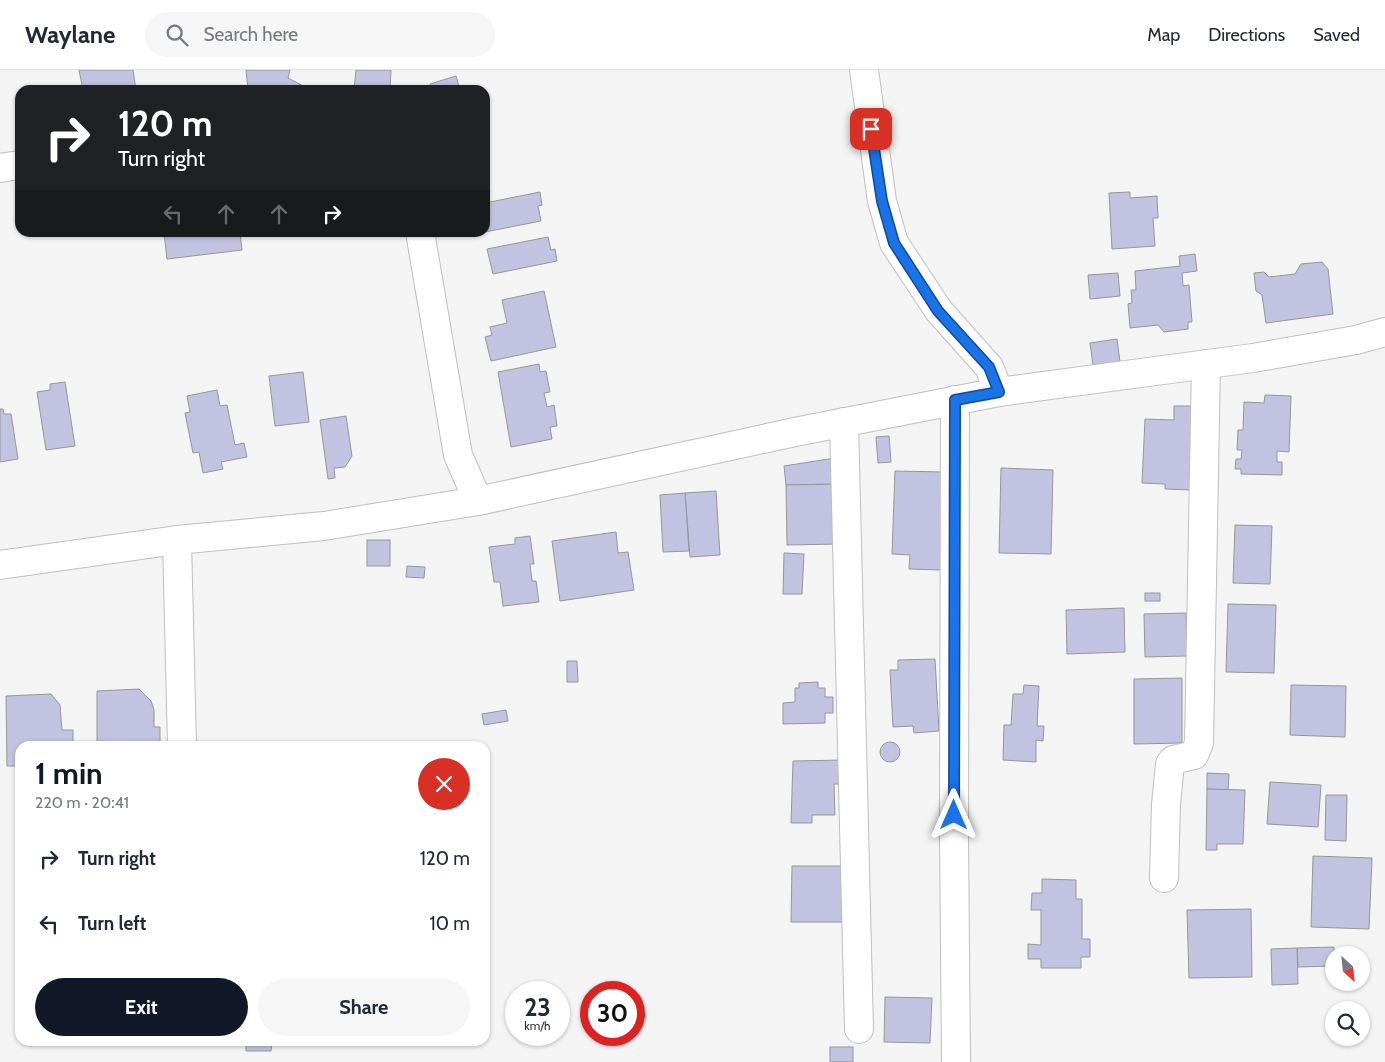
<!DOCTYPE html>
<html lang="en">
<head>
<meta charset="utf-8">
<style>
	body { margin:0; font-family:Cabin,sans-serif; background:#f6f6f7; color:#1f2937; height:100vh; display:flex; flex-direction:column; font-size:19px; white-space:nowrap }
	* { box-sizing:border-box; margin:0 }
	p { font-size:16px; color:#747a83 }
	.icon { flex:none; width:28px; height:28px; fill:none; stroke:currentColor; stroke-width:2; stroke-linecap:round; stroke-linejoin:round }
	.map { position:relative; flex:1; overflow:hidden }
	.panel { position:absolute; left:15px; top:671px; width:475px; height:305px; display:flex; flex-direction:column; background:#fff; border-radius:15px; box-shadow:0 1px 4px #0004 }
	.panel>* { flex:none }
	.hud { position:absolute; left:15px; top:15px; width:475px; height:152px; border-radius:15px; box-shadow:0 1px 4px #0004; background:#202124; color:#fff; overflow:hidden }
	.needle { width:32px; rotate:153deg }
	.controls { position:absolute; left:1325px; top:876px; display:grid; gap:10px }
	.controls a { display:grid; place-items:center; width:45px; height:45px; border-radius:50%; background:#fff; box-shadow:0 1px 4px #0004; font-size:25px }
	.speed { position:absolute; left:505px; top:911px; display:flex; gap:10px; font-size:25px; font-weight:700; text-align:center }
	.speed>* { display:grid; place-content:center; width:65px; height:65px; border-radius:50%; background:#fff; box-shadow:0 1px 4px #0004; line-height:1 }
	.speed small { font-size:12px; font-weight:400 }
	.speed .limit { border:8px solid #d22; background:#fff; color:#111 }
	.pin { position:absolute; display:grid; place-items:center; width:42px; height:42px; color:#fff; margin:-21px; border-radius:10px; box-shadow:0 2px 8px #0006 }
	.me { position:absolute; width:55px; margin:-28px; rotate:0deg; stroke-linejoin:round; filter:drop-shadow(0 0 4px #0008) }
	.turn { display:flex; align-items:center; gap:18px; height:105px; padding:0 20px; font-size:22px }
	.turn .icon { width:65px; height:65px; stroke-width:2.5 }
	.turn b { display:block; font-size:35px; line-height:42px }
	.lanes { display:flex; align-items:center; height:48px; padding:0 20px; background:#0003; justify-content:center; gap:25px; direction:ltr }
	.lanes .off { opacity:.35 }
	.round { display:grid; place-items:center; flex:none; width:52px; height:52px; border-radius:26px; background:#f6f6f7 }
	.head { display:flex; align-items:center; justify-content:space-between; height:85px; padding:0 20px }
	h1 { font-size:30px; font-weight:800; line-height:38px; color:#111827 }
	.action { display:flex; gap:10px; margin-top:auto; padding:10px 20px }
	.action a { flex:1; height:58px; border-radius:30px; background:#111827; color:#fff; font-size:20px; font-weight:800; line-height:58px; text-align:center }
	.action a+a { background:#f6f6f7; color:#1f2937 }
	ul { padding:0; list-style:none }
	li { display:flex; align-items:center; gap:15px; height:65px; padding:0 20px }
	li div { flex:1 }
	li b { display:block; font-size:19px }
	li em { font-style:normal }
	header { display:flex; align-items:center; gap:30px; box-sizing:border-box; height:70px; padding:0 25px; background:#fff; border-bottom:1px solid #e0e1e3 }
	header strong { font-size:24px }
	nav { display:flex; gap:28px; margin-inline-start:auto; font-size:18px }
	.search { width:350px; height:45px; background:#f6f6f7; display:flex; align-items:center; gap:12px; box-sizing:border-box; padding:0 18px; border-radius:28px; color:#747a83; font-size:19px }
	.map>svg:first-child { display:block }
	.building { fill:#c2c3e0; stroke:#969698 }
	.lines { fill:none; stroke-linecap:round; stroke-linejoin:round }
	.minor-casing { stroke:#bfbfc1; stroke-width:30 }
	.minor { stroke:#fff; stroke-width:28 }
	.route-casing { stroke:#114b97; stroke-width:12 }
	.route { stroke:#1a73e8; stroke-width:9 }
</style>
</head>
<body>
<header>
<strong>Waylane</strong>
<div class="search"><svg class="icon" aria-label="search" viewBox="0 0 24 24"><circle cx="10" cy="10" r="6"/><path d="M15 15l6 6"/></svg>Search here</div>
<nav><a>Map</a><a>Directions</a><a>Saved</a></nav>
</header>
<div class="map">
<svg width="1385" height="992" viewBox="0 0 1385 992">
	<rect width="100%" height="100%" fill="#f4f4f5"/>
	<g class="building">
		<polygon points="79,0 133,0 136,20 83,20"/>
		<polygon points="246,0 290,0 288,8 311,20 248,20"/>
		<polygon points="356,0 391,0 390,20 354,20"/>
		<polygon points="456,6 460,20 431,20 430,14"/>
		<polygon points="540,122 542,135 538,136 541,151 485,162 485,133"/>
		<polygon points="1130,122 1130,128 1157,126 1158,148 1153,148 1155,176 1112,179 1109,123"/>
		<polygon points="164,162 240,162 242,180 167,189"/>
		<polygon points="548,167 551,180 555,179 557,191 493,204 487,179"/>
		<polygon points="1195,184 1197,201 1182,203 1183,216 1189,215 1192,252 1188,252 1188,259 1164,262 1158,255 1130,258 1128,234 1132,233 1131,220 1136,220 1135,201 1180,196 1179,186"/>
		<polygon points="1322,192 1328,199 1333,244 1266,253 1262,225 1256,221 1254,203 1264,202 1269,207 1295,204 1301,194"/>
		<polygon points="1118,203 1120,226 1090,229 1088,205"/>
		<polygon points="544,221 556,277 491,291 485,267 492,265 490,257 507,253 502,230"/>
		<polygon points="1117,269 1120,292 1093,295 1090,273"/>
		<polygon points="539,294 540,302 546,301 550,322 544,323 547,337 554,335 557,356 550,357 552,369 511,377 498,302"/>
		<polygon points="303,302 309,352 275,356 269,306"/>
		<polygon points="65,312 75,376 46,380 37,322 50,320 50,314"/>
		<polygon points="217,320 220,336 227,335 235,375 244,373 247,387 221,392 223,399 203,403 199,382 193,383 185,343 190,342 187,326"/>
		<polygon points="1265,325 1291,326 1289,382 1277,381 1277,392 1282,392 1282,405 1241,404 1241,399 1235,399 1236,389 1241,389 1242,380 1237,380 1238,360 1243,360 1244,332 1264,333"/>
		<polygon points="1174,336 1201,336 1191,420 1165,419 1165,414 1142,413 1145,349 1174,350"/>
		<polygon points="0,339 3,339 4,344 11,344 18,389 0,392"/>
		<polygon points="346,346 352,386 345,397 334,398 335,408 328,409 320,350"/>
		<polygon points="889,366 891,392 878,393 876,367"/>
		<polygon points="835,388 837,414 786,415 784,396"/>
		<polygon points="1001,398 1053,400 1051,484 999,483"/>
		<polygon points="895,401 945,402 942,500 909,499 910,485 892,484"/>
		<polygon points="837,414 839,474 787,475 786,415"/>
		<polygon points="716,421 720,485 690,487 685,423"/>
		<polygon points="685,423 689,481 663,482 660,425"/>
		<polygon points="1235,455 1272,456 1270,514 1233,513"/>
		<polygon points="616,462 618,483 628,482 634,520 560,531 552,471"/>
		<polygon points="530,466 534,494 530,494 532,511 536,511 539,532 503,536 500,512 494,512 489,477 515,474 515,468"/>
		<rect x="367" y="470" width="23" height="26"/>
		<polygon points="784,483 804,484 802,524 783,524"/>
		<polygon points="407,496 425,497 424,508 406,507"/>
		<rect x="1145" y="523" width="15" height="8"/>
		<polygon points="1228,534 1276,535 1274,603 1226,602"/>
		<polygon points="1124,538 1125,582 1067,584 1066,540"/>
		<polygon points="1186,543 1187,586 1145,587 1144,544"/>
		<polygon points="935,589 939,661 914,663 913,656 893,657 890,600 898,600 898,590"/>
		<polygon points="567,591 577,591 578,612 567,612"/>
		<polygon points="1182,608 1182,673 1134,674 1134,609"/>
		<polygon points="818,612 818,618 825,618 825,627 833,627 833,643 825,643 825,653 783,654 783,633 795,632 795,618 799,618 799,613"/>
		<polygon points="1024,615 1039,616 1037,656 1044,656 1043,671 1036,670 1036,692 1003,690 1004,655 1011,655 1013,624 1023,624"/>
		<polygon points="1291,615 1346,616 1345,667 1290,665"/>
		<polygon points="139,619 151,631 154,640 154,657 160,657 160,676 97,676 97,621"/>
		<polygon points="51,624 60,635 62,660 73,660 73,676 20,676 20,696 7,696 6,626"/>
		<polygon points="506,640 508,651 484,655 482,644"/>
		<circle cx="890" cy="682" r="10"/>
		<polygon points="844,690 844,714 834,714 835,745 812,745 812,753 791,753 793,691"/>
		<polygon points="1207,703 1229,704 1228,720 1207,719"/>
		<polygon points="1270,712 1321,715 1318,757 1267,754"/>
		<polygon points="1207,719 1245,720 1243,774 1217,774 1217,780 1206,780"/>
		<polygon points="1326,725 1347,725 1346,771 1325,770"/>
		<polygon points="1313,786 1372,788 1369,859 1311,857"/>
		<polygon points="792,796 842,796 842,852 791,852"/>
		<polygon points="1042,809 1076,810 1076,829 1082,829 1082,869 1090,869 1090,887 1081,887 1081,898 1041,898 1041,889 1028,889 1028,874 1041,875 1041,840 1031,840 1032,823 1042,823"/>
		<polygon points="1251,839 1252,907 1189,908 1187,840"/>
		<polygon points="1334,877 1334,896 1298,897 1297,878"/>
		<polygon points="1297,878 1298,914 1272,915 1271,879"/>
		<polygon points="885,927 932,928 930,973 884,972"/>
		<polygon points="246,971 285,971 285,972 272,972 271,981 246,981"/>
		<rect x="830" y="977" width="23" height="15"/>
	</g>
	<g class="lines">
		<g class="minor-casing">
			<g id="minor">
				<polyline points="864,0 882,131 894,173 939,241 989,297 999,322"/>
				<polyline points="0,98 20,95"/>
				<polyline points="420,162 458,385 478,431"/>
				<polyline points="955,330 954,765 956,992"/>
				<polyline points="844,352 859,959"/>
				<polyline points="177,470 182,676"/>
				<polyline points="0,495 177,470 324,456 478,431 795,362 999,322 1253,288 1356,270 1385,262"/>
				<polyline points="1164,808 1166,734 1170,694 1173,690 1194,685 1199,673 1206,294"/>
			</g>
		</g>
		<use href="#minor" class="minor"/>
	</g>
	<g class="lines">
		<g class="route-casing">
			<polyline id="route" points="871,59 882,131 894,173 938,241 989,297 999,322 955,330 954,745"/>
		</g>
		<use href="#route" class="route"/>
	</g>
</svg>
<div class="controls">
<a><svg class="needle" viewBox="-14 -14 28 28"><path d="M0-13l5 13h-10z" fill="#e53935"/><path d="M0 13l5-13h-10z" fill="#747a83"/></svg></a>
<a><svg class="icon" aria-label="search" viewBox="0 0 24 24"><circle cx="10" cy="10" r="6"/><path d="M15 15l6 6"/></svg></a>
</div>
<div class="speed"><div>23<small>km/h</small></div><div class="limit">30</div></div>
<div class="pin" style="left:871px;top:59px;background:#d93025"><svg class="icon" aria-label="arrive" viewBox="0 0 24 24"><path d="M6 21V4h12l-3 4 3 4H6"/></svg></div>
<svg class="me" style="left:954px;top:745px" viewBox="-20 -20 40 40"><path d="M0-17L14 15 0 8-14 15z" fill="#1a73e8" stroke="#fff" stroke-width="4"/></svg>
<div class="hud">
<div class="turn"><svg class="icon" aria-label="right" viewBox="0 0 24 24"><path d="M7 20v-9h11M14 6l5 5-5 5"/></svg><div><b>120 m</b>Turn right</div></div>
<div class="lanes"><svg class="icon off" aria-label="left" viewBox="0 0 24 24"><path d="M17 20v-9H6M10 6l-5 5 5 5"/></svg><svg class="icon off" aria-label="ahead" viewBox="0 0 24 24"><path d="M12 20V5M6 11l6-6 6 6"/></svg><svg class="icon off" aria-label="ahead" viewBox="0 0 24 24"><path d="M12 20V5M6 11l6-6 6 6"/></svg><svg class="icon" aria-label="right" viewBox="0 0 24 24"><path d="M7 20v-9h11M14 6l5 5-5 5"/></svg></div>
</div>
<section class="panel">
<div class="head"><div><h1>1 min</h1><p>220 m · 20:41</p></div><a class="round" style="background:#d93025;color:#fff"><svg class="icon" aria-label="close" viewBox="0 0 24 24"><path d="M6 6l12 12M18 6L6 18"/></svg></a></div>
<ul>
<li><svg class="icon" aria-label="right" viewBox="0 0 24 24"><path d="M7 20v-9h11M14 6l5 5-5 5"/></svg><div><b>Turn right</b></div><em>120 m</em></li>
<li><svg class="icon" aria-label="left" viewBox="0 0 24 24"><path d="M17 20v-9H6M10 6l-5 5 5 5"/></svg><div><b>Turn left</b></div><em>10 m</em></li>
</ul>
<div class="action"><a>Exit</a><a>Share</a></div>
</section>
</div>
</body>
</html>
